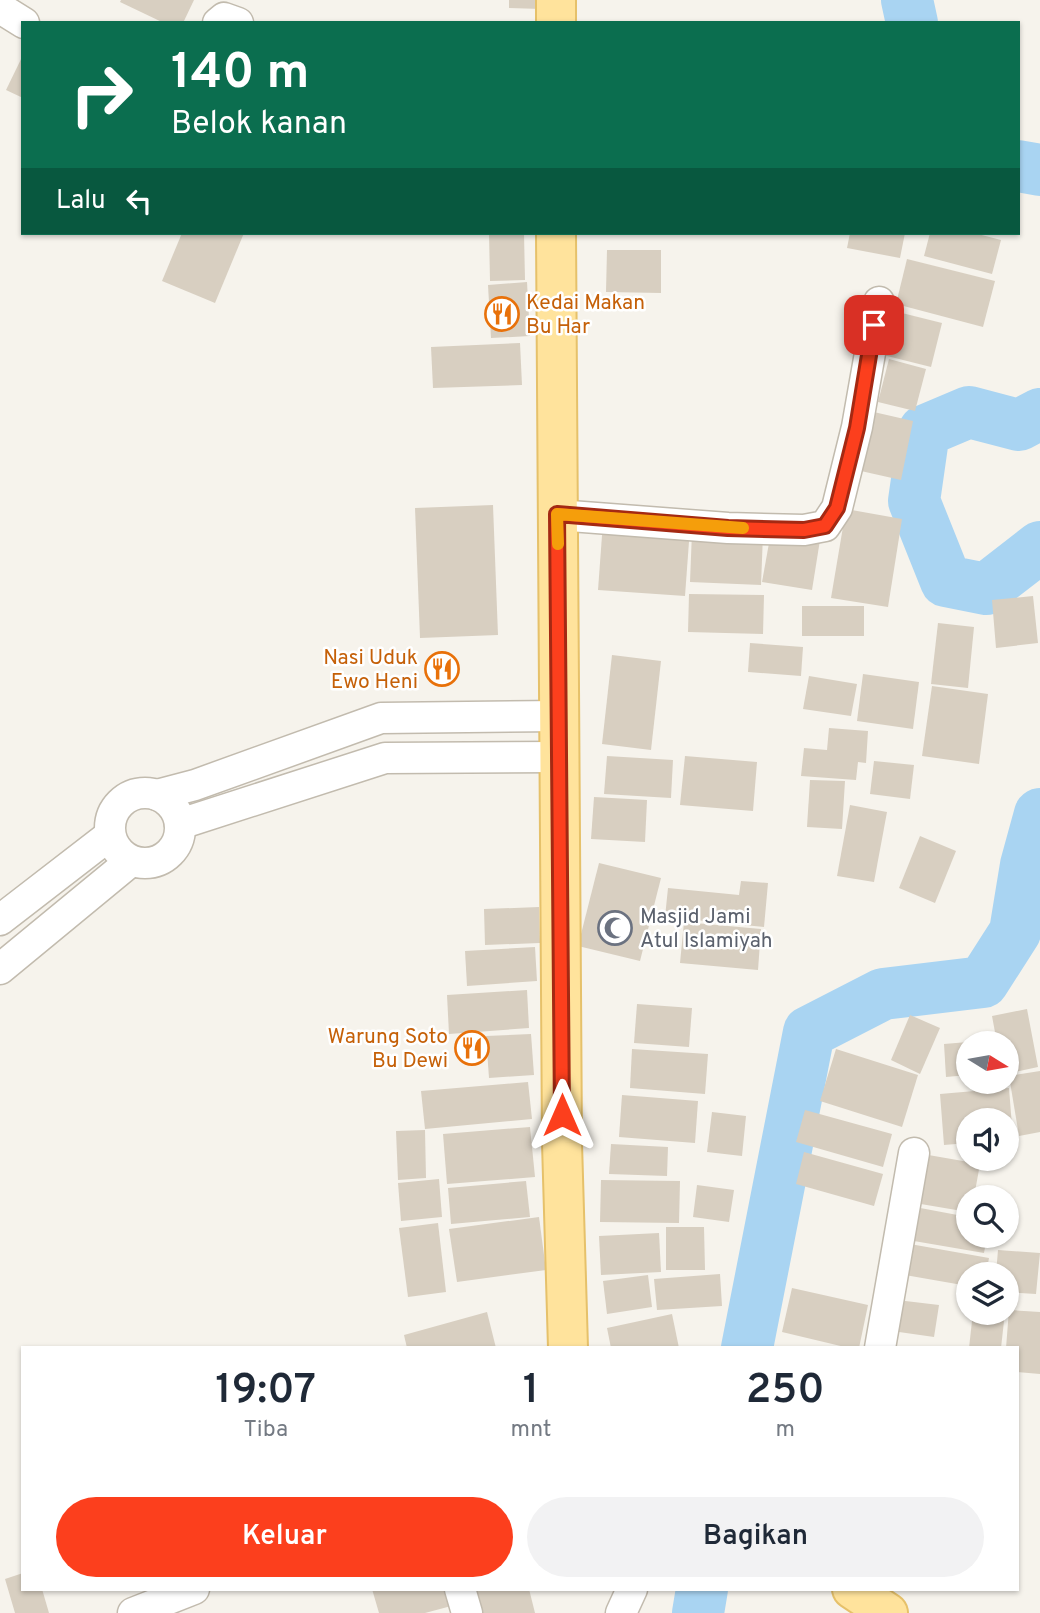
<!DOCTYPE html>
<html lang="id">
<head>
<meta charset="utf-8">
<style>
	body { margin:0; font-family:Overpass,sans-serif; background:#f2f2f3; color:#1f2937; height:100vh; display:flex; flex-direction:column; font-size:26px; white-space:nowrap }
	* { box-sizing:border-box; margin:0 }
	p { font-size:23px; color:#747a83 }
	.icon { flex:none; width:38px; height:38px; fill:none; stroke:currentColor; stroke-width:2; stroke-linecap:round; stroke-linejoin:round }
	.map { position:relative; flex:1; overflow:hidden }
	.details { position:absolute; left:21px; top:1346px; width:998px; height:245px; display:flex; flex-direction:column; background:#fff; border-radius:0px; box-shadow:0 2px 5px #0004 }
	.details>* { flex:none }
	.top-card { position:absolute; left:21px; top:21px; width:999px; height:214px; border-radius:0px; box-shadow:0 2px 5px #0004; background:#0b6e4f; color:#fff; overflow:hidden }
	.needle { width:46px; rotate:101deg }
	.buttons { position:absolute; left:956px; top:1031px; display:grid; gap:14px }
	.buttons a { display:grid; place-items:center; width:63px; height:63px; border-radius:50%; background:#fff; box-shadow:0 2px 5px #0004; font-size:35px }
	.pin { position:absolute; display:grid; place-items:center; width:60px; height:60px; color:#fff; margin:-30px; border-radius:14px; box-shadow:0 4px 10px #0006 }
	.me { position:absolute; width:77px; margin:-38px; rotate:0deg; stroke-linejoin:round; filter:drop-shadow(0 0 5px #0008) }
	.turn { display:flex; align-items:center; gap:24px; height:147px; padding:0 35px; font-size:32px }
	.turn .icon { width:91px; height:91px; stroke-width:2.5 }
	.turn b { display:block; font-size:49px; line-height:60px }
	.then { display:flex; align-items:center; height:66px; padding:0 35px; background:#0003; gap:14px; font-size:26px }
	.eta { display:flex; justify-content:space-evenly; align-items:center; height:119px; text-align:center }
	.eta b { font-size:42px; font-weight:600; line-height:49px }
	.cta { display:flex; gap:14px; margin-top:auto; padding:14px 35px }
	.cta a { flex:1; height:80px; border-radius:42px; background:#fc3f1d; color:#fff; font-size:28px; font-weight:600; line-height:80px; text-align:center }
	.cta a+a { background:#f2f2f3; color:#1f2937 }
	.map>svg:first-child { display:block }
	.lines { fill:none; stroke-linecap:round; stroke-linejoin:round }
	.river { stroke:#a9d4f2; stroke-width:52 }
	.building { fill:#d8cfc1 }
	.minor-casing { stroke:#c2bbae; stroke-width:33 }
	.major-casing { stroke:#e6c16a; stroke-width:42 }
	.minor { stroke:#fff; stroke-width:30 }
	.major { stroke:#ffe39c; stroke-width:38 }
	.route-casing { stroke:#a42913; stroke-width:18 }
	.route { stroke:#fc3f1d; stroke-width:12 }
	.slow { stroke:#f59e0b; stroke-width:12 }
	.labels { text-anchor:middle; stroke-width:5; stroke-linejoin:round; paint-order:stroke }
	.food-label { font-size:21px; fill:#c56008; stroke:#fff; text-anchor:end }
	.worship-label { font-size:21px; fill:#5b616d; stroke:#fff; text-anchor:start }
</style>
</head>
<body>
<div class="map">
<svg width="1040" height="1613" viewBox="0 0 1040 1613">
	<rect width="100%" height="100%" fill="#f6f3ec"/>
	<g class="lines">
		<g class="river">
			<polyline points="907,0 912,23"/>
			<polyline points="1018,166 1040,170"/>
			<polyline points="1040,414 1019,425 969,412 924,431 914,501 946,581 986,589 1040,547"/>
			<polyline points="747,1348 809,1032 883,994 983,982 1015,932 1026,865 1040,814"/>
			<polyline points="698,1613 702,1589"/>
		</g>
	</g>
	<g class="building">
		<polygon points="121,0 194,0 183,23 164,23 120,2"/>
		<polygon points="509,0 541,0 541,9 509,8"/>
		<polygon points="23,55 23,98 6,90"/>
		<polygon points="182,233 244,233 215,303 162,281"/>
		<polygon points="489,233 524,233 525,280 490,281"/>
		<polygon points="850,233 905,233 900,258 847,248"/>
		<polygon points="930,233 974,233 1001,240 992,274 924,256"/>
		<polygon points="607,250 661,250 661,293 606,292"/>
		<polygon points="907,259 995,281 983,327 896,304"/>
		<polygon points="527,282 530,336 491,338 488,285"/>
		<polygon points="882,308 942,323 931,367 871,352"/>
		<polygon points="520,343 522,385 433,388 431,347"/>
		<polygon points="889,359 926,369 915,411 878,402"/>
		<polygon points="865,410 913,421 901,480 852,469"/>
		<polygon points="493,505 498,635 420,638 415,508"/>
		<polygon points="846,509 902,519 888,607 831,598"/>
		<polygon points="603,522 690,528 685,596 598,590"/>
		<polygon points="692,532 763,534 761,585 690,582"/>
		<polygon points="771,532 820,540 812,590 762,582"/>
		<polygon points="689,594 764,595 763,634 688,632"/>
		<polygon points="1033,596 1038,643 996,648 992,600"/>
		<rect x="802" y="606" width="62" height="30"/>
		<polygon points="938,623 974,627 968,688 931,684"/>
		<polygon points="750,643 803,647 801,676 748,672"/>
		<polygon points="612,655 661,661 651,750 602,744"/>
		<polygon points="863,674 919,682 913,729 857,721"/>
		<polygon points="809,676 857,684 851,716 803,709"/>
		<polygon points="932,686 988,694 979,764 922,756"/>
		<polygon points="829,728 868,731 866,763 858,762 856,780 801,776 804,748 827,750"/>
		<polygon points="607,756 673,760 671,798 604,794"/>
		<polygon points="685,756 757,762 753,811 680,805"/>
		<polygon points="874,761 914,765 910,799 870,794"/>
		<polygon points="810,780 845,781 842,829 807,827"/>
		<polygon points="594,797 647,800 645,842 591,839"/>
		<polygon points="850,805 887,812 874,882 837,876"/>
		<polygon points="920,836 956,851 935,903 899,888"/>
		<polygon points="599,863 661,878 640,961 578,946"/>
		<polygon points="741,881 768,883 764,927 665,917 668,888 739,895"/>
		<polygon points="539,907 540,943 485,945 484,909"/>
		<polygon points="684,922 761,929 758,970 680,963"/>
		<polygon points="535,947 537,981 467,986 465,951"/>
		<polygon points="527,990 529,1028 449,1034 447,995"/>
		<polygon points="637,1004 692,1008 689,1047 634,1043"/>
		<polygon points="1027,1009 1038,1067 1006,1074 1006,1043 997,1043 992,1016"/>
		<polygon points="910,1015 940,1028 920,1074 891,1060"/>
		<polygon points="531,1034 534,1075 489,1078 486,1036"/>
		<polygon points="968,1042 968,1075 946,1077 944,1044"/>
		<polygon points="632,1049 708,1054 705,1094 630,1088"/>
		<polygon points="836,1049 918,1075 902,1127 820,1101"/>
		<polygon points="1040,1071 1040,1132 1019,1136 1009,1076"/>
		<polygon points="528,1082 532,1119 425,1129 421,1091"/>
		<polygon points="1009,1088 1013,1139 1006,1139 1006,1120 968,1120 968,1143 944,1145 940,1094"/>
		<polygon points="622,1095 698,1101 695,1143 619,1137"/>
		<polygon points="805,1110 892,1134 883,1167 796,1142"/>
		<polygon points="712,1112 746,1116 742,1156 707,1152"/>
		<polygon points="530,1127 535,1177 447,1184 443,1134"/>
		<polygon points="425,1130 426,1178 398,1180 396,1131"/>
		<polygon points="611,1144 668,1147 667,1176 609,1174"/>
		<polygon points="804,1152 883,1174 874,1206 796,1184"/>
		<polygon points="917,1153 980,1164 974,1197 968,1197 968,1212 909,1202"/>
		<polygon points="439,1179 442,1217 401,1221 398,1183"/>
		<polygon points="601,1180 680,1181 679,1223 600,1222"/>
		<polygon points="526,1181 530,1217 451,1224 448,1188"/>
		<polygon points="697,1185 734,1190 729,1222 693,1217"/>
		<polygon points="915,1207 968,1217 968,1236 987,1236 984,1253 908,1240"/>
		<polygon points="539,1217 546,1270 457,1282 449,1229"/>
		<polygon points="438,1223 446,1292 408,1297 399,1228"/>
		<polygon points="666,1227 704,1227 705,1270 666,1270"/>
		<polygon points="659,1233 661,1272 601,1275 599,1236"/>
		<polygon points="910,1244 989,1258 986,1274 968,1274 968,1286 905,1275"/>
		<polygon points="998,1250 1040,1253 1036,1294 1006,1292 1006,1274 996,1274"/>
		<polygon points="720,1274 722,1306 657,1310 654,1279"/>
		<polygon points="648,1275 652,1307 607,1314 603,1281"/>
		<polygon points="792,1288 868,1305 859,1348 849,1348 782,1332"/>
		<polygon points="897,1300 939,1305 934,1337 892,1331"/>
		<polygon points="1009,1310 1040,1312 1040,1374 1017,1372 1017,1348 1006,1348"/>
		<polygon points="487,1312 496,1348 407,1348 404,1335"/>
		<polygon points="973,1312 1005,1312 1001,1348 969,1348"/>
		<polygon points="672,1314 679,1348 611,1348 607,1328"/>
		<polygon points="23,1573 23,1589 42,1589 49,1613 15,1613 5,1579"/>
		<polygon points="372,1589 451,1589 455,1605 425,1613 379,1613"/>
		<polygon points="472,1589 529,1589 535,1613 479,1613"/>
	</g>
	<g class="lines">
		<g class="minor-casing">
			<g id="minor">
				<polyline points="0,8 24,23"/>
				<polyline points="218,23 224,18 238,23"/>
				<polyline points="557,515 728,528 804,530 825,526 837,508 857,427 879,302"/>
				<circle cx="145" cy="828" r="35"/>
				<polyline points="157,795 195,785 381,718 559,716"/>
				<polyline points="180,824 385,758 559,757"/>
				<polyline points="0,920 110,835"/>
				<polyline points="0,969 131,861"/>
				<polyline points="880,1348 914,1153"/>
				<polyline points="460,1589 467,1613"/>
				<polyline points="133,1613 194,1589"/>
				<polyline points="621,1613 632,1589"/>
			</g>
		</g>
		<g class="major-casing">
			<g id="major">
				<polyline points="556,23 556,0"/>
				<polyline points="556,233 562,1143 568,1348"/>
				<polyline points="852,1589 888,1613"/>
			</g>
		</g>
		<use href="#minor" class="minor"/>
		<use href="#major" class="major"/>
	</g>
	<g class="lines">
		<g class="route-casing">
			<polyline id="route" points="562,1115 557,514 728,528 804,530 825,526 837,508 857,428 874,325"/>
		</g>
		<use href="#route" class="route"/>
		<polyline class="slow" points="558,544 557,514 743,528"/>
	</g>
	<defs>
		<g id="restaurant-ring" transform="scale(1.75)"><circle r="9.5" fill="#fff" stroke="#e8710a" stroke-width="1.5"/><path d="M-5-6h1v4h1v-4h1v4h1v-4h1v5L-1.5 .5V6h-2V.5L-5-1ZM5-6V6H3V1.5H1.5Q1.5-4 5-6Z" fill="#e8710a"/></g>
		<g id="mosque-ring" transform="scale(1.75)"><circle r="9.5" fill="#fff" stroke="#6b7280" stroke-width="1.5"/><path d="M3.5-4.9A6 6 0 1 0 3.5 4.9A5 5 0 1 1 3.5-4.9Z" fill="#6b7280"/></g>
	</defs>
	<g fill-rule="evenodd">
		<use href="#restaurant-ring" x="502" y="314"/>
		<use href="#restaurant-ring" x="442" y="669"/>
		<use href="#mosque-ring" x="615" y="928"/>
		<use href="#restaurant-ring" x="472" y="1048"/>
	</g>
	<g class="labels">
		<g class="food-label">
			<text x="526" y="309" text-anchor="start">Kedai Makan<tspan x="526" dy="24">Bu Har</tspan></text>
			<text x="418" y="664">Nasi Uduk<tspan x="418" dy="24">Ewo Heni</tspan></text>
			<text x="448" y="1043">Warung Soto<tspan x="448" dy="24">Bu Dewi</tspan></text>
		</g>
		<g class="worship-label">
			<text x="640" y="923">Masjid Jami<tspan x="640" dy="24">Atul Islamiyah</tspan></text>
		</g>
	</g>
</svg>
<div class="buttons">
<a><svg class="needle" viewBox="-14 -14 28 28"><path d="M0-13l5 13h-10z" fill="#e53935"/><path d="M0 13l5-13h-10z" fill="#747a83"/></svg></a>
<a><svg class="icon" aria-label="sound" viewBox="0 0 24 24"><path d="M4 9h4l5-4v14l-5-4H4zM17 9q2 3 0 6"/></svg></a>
<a><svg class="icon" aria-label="search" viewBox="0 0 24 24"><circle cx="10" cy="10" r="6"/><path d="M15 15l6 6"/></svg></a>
<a><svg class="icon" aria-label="layers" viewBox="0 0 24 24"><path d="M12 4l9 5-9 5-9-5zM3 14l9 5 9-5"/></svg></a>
</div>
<div class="pin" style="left:874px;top:325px;background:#d93025"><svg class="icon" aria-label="arrive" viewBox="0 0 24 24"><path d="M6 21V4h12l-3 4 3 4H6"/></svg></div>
<svg class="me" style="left:562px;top:1115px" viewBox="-20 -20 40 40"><path d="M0-17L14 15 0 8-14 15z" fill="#fc3f1d" stroke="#fff" stroke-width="4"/></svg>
<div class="top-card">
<div class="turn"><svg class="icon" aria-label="right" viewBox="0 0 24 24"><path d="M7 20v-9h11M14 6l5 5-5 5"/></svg><div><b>140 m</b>Belok kanan</div></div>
<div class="then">Lalu<svg class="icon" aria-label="left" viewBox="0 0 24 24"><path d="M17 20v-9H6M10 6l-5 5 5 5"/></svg></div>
</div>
<section class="details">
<div class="eta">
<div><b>19:07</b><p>Tiba</p></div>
<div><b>1</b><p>mnt</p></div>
<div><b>250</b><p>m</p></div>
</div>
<div class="cta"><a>Keluar</a><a>Bagikan</a></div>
</section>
</div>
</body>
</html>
